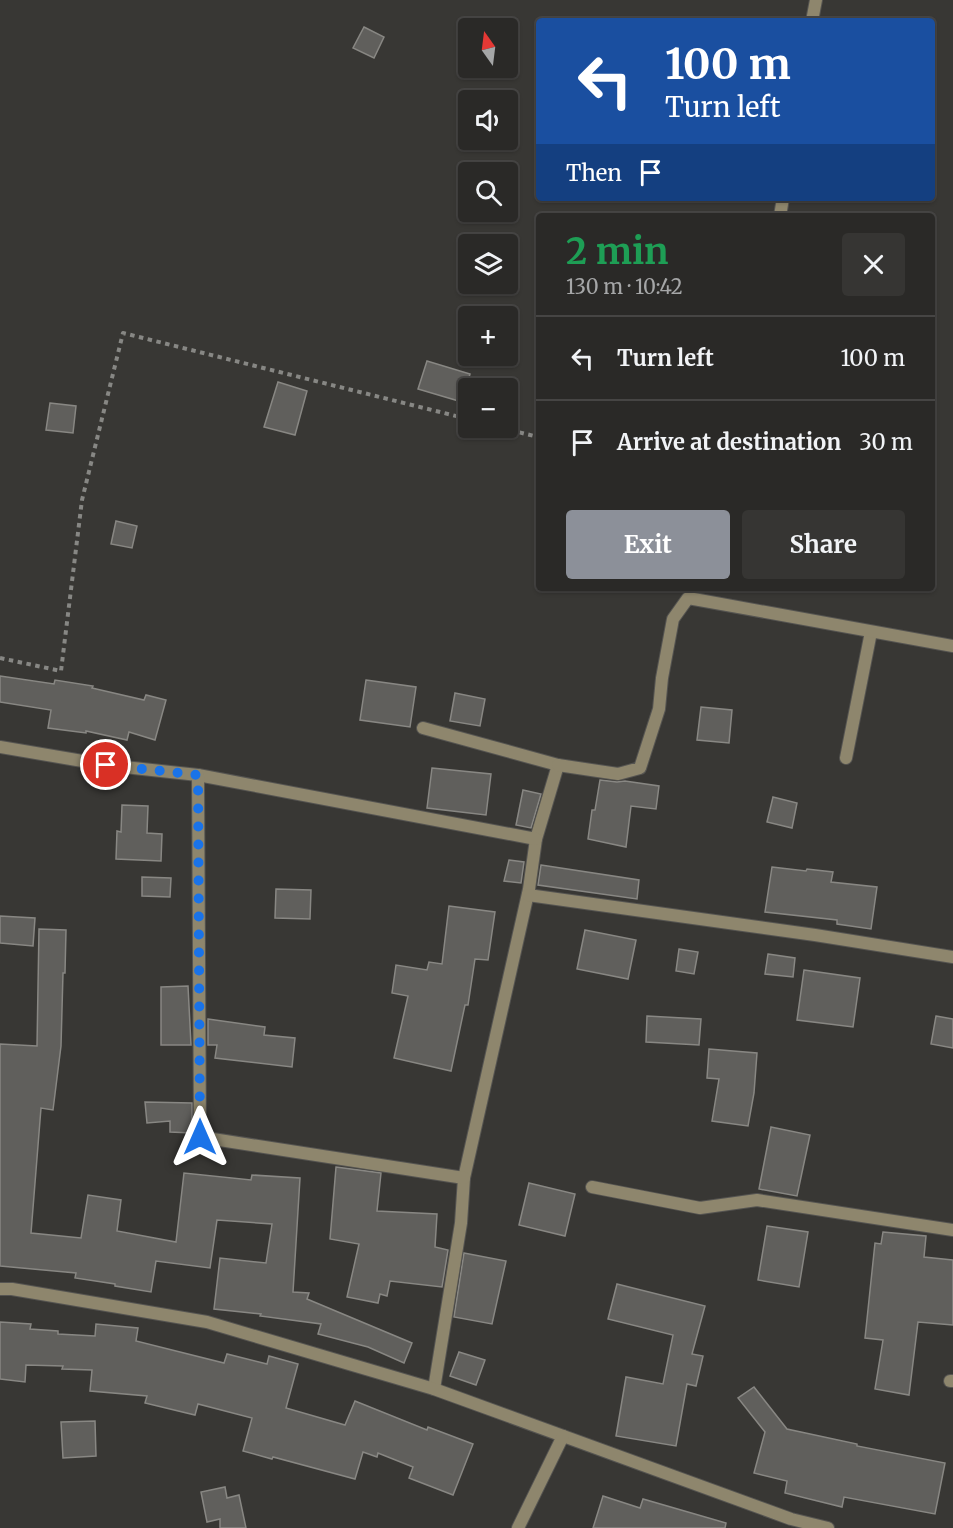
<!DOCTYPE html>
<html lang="en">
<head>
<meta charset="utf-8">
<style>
	body { margin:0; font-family:Merriweather,serif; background:#363533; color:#f1f3f6; height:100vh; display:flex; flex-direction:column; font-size:22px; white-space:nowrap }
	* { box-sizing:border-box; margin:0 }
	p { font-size:20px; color:#a5a6a7 }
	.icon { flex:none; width:33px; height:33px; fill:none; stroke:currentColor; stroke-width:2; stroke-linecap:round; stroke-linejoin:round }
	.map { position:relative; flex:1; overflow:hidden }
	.panel { position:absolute; left:536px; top:213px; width:399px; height:378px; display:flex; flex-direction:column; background:#2a2927; border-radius:6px; box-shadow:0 2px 4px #0004,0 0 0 2px #464544 }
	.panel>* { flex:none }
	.hud { position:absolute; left:536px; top:18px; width:399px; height:183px; border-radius:6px; box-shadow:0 2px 4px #0004,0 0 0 2px #464544; background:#1a4fa0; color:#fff; overflow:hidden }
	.needle { width:39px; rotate:346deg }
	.buttons { position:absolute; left:458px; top:18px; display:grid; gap:12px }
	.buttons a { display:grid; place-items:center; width:60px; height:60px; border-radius:6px; background:#2a2927; box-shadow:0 2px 4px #0004,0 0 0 2px #464544; font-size:30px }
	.pin { position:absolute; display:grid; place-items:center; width:51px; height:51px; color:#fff; margin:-26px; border:3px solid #fff; border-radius:50%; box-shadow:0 2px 6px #0007 }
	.me { position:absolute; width:66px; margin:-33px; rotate:0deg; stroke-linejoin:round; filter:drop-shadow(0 0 4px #0008) }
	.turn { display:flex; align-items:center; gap:21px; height:126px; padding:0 30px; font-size:27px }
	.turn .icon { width:78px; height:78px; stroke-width:2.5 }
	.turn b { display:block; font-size:42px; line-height:51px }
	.then { display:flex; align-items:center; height:57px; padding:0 30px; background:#0003; gap:12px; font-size:22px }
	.round { display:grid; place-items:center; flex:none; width:63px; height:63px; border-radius:6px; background:#363533 }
	.overview { display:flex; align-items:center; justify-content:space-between; height:102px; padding:0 30px }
	h1 { font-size:36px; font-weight:700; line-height:45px; color:#1e9e55 }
	.button { display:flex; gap:12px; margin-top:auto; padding:12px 30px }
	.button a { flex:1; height:69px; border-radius:6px; background:#8c9099; color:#fff; font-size:24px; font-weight:700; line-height:69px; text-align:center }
	.button a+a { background:#363533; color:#f1f3f6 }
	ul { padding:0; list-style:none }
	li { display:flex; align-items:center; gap:18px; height:84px; padding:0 30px; border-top:2px solid #464544 }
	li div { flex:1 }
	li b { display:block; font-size:22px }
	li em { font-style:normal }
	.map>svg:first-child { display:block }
	.building { fill:#605f5c; stroke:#888783; stroke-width:1.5 }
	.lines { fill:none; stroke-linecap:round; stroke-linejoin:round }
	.lane-casing { stroke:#555451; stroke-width:14 }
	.street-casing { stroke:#555451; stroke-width:14 }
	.path { stroke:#878784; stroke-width:4; stroke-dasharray:4.5 4.5; stroke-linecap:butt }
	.lane { stroke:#8e866d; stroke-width:12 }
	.street { stroke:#8e866d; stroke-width:12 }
	.route { stroke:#1a73e8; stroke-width:10; stroke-dasharray:0 18 }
</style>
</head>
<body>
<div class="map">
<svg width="953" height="1528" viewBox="0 0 953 1528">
	<rect width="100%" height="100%" fill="#383734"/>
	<g class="building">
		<polygon points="364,27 384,37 374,58 353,48"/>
		<polygon points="427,361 470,374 462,402 418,389"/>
		<polygon points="278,382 307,391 295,435 264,427"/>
		<polygon points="50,403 76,406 73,433 46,430"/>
		<polygon points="116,521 137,526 132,548 111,544"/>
		<polygon points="0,676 54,684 55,680 93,686 92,688 144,700 146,695 166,700 155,740 129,732 127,740 86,731 86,733 48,728 51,710 0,702"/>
		<polygon points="366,680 416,687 410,727 360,720"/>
		<polygon points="455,693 485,699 480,726 450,721"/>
		<polygon points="701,707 732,710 729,743 697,740"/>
		<polygon points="432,768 491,774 486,815 427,808"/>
		<polygon points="600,780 617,782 625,781 659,786 656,809 631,806 626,847 588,839 592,810 595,810"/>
		<polygon points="523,790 541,794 531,828 516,825"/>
		<polygon points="773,797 797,803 792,828 767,822"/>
		<polygon points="122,805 148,806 147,833 162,834 161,861 116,859 117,831 121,832"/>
		<polygon points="509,860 524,862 521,883 504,881"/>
		<polygon points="541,865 639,880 637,899 538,885"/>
		<polygon points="772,867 806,871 807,869 833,872 831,882 877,887 871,929 837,924 837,920 765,912"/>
		<polygon points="142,877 171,878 170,897 142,896"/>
		<polygon points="276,889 311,890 310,919 275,918"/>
		<polygon points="449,906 495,912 488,960 475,959 468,1005 465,1005 451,1071 394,1058 408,996 392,993 396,965 427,970 429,962 442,964"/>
		<polygon points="0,916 35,918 33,946 0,943"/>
		<polygon points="39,929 66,930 65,973 63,973 61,1046 53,1110 41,1108 31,1233 81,1238 88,1195 121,1200 117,1231 176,1242 184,1173 251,1180 252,1175 300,1178 293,1292 309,1293 307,1299 412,1343 404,1363 368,1347 318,1334 321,1324 260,1316 261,1314 214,1309 220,1258 266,1263 272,1224 217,1220 210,1268 156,1261 151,1292 115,1286 115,1284 75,1278 76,1273 0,1266 0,1044 37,1046"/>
		<polygon points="585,930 636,940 628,979 577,969"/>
		<polygon points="679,949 698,952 694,974 676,971"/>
		<polygon points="768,954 795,958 793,977 765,974"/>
		<polygon points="804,970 860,978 853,1027 797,1020"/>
		<polygon points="188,986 191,1045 161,1045 161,987"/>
		<polygon points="647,1016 701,1019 699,1045 646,1042"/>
		<polygon points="936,1016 953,1019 953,1048 931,1044"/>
		<polygon points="208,1019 265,1027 264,1035 295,1038 292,1067 215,1058 217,1045 208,1045"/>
		<polygon points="709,1049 757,1053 754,1093 748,1126 712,1121 719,1079 707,1078"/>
		<polygon points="145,1102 192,1103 192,1133 170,1132 170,1121 147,1123"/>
		<polygon points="771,1127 810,1135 797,1196 759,1189"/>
		<polygon points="336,1167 381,1173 377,1211 437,1214 435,1247 448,1250 442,1287 390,1281 387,1296 380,1294 378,1303 347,1297 359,1244 330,1239"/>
		<polygon points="529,1183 575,1194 565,1236 519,1225"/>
		<polygon points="767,1226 808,1232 799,1287 758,1280"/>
		<polygon points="883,1232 926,1236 924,1257 953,1260 953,1325 918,1322 909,1395 875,1389 883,1340 865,1338 875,1243 881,1244"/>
		<polygon points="464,1253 506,1261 492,1324 454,1317"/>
		<polygon points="617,1284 705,1306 692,1354 703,1356 696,1386 687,1384 676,1446 616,1436 626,1377 663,1384 673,1335 608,1319"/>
		<polygon points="0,1322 31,1324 30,1329 58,1331 58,1334 95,1336 96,1324 138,1328 136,1341 224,1363 227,1354 267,1364 269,1356 298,1364 286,1408 345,1425 355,1401 427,1430 428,1427 473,1444 453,1495 409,1478 413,1467 378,1453 377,1457 363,1452 355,1479 273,1457 272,1459 243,1451 252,1418 198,1404 195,1415 145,1403 147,1396 90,1391 92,1370 62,1369 63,1366 26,1365 25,1382 0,1379"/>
		<polygon points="459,1352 485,1360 476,1385 450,1376"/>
		<polygon points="754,1387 787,1429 857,1444 857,1446 945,1463 935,1514 844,1497 842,1507 785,1493 787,1481 754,1473 765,1432 738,1398"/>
		<polygon points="95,1421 96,1456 63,1458 61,1422"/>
		<polygon points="225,1487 227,1498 239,1495 246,1528 220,1528 220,1519 207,1522 201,1492"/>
		<polygon points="603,1496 640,1508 643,1499 726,1523 725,1528 593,1528"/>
	</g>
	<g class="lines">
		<g class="lane-casing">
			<g id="lane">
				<polyline points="812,21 816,0"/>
				<polyline points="780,216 783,198"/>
			</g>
		</g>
		<g class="street-casing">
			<g id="street">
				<polyline points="423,728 558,765 536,839 529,889 464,1178 461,1223 434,1389"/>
				<polyline points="0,747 106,765 198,775 536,839"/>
				<polyline points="846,758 871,632"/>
				<polyline points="558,765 618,774 640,768 659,709 662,678 673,619 688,598 953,646"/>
				<polyline points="198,775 200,1137 464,1178"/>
				<polyline points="528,895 815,935 953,957"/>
				<polyline points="592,1187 700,1208 757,1200 953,1230"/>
				<polyline points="0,1289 12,1289 207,1322 434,1389 791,1519 828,1528"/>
				<polyline points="950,1381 953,1381"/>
				<polyline points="518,1528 563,1436"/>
			</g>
		</g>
		<g class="path">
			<polyline points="502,428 538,437"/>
			<polyline points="0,658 61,671 82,500 123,333 468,419"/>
		</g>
		<use href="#lane" class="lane"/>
		<use href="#street" class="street"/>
	</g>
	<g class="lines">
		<polyline class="route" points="106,765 198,775 200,1137"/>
	</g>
</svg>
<div class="buttons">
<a><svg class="needle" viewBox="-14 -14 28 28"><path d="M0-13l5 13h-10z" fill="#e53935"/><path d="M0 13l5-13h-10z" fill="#a5a6a7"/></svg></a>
<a><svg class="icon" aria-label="sound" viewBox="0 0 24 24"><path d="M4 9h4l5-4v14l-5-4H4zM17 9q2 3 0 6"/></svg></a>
<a><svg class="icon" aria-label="search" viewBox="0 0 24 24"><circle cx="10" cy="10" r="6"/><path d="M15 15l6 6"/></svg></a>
<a><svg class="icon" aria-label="layers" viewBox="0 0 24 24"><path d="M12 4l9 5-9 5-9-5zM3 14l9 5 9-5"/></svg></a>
<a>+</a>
<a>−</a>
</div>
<div class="pin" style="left:106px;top:765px;background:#d93025"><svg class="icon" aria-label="arrive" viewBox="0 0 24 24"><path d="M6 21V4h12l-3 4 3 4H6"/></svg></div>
<svg class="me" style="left:200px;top:1137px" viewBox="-20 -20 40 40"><path d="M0-17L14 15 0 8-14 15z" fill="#1a73e8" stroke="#fff" stroke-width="4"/></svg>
<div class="hud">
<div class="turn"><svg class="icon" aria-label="left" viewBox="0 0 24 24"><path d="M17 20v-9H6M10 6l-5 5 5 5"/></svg><div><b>100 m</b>Turn left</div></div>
<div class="then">Then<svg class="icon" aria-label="arrive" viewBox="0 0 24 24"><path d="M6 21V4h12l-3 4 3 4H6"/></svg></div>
</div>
<section class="panel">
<div class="overview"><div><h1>2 min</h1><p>130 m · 10:42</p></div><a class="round"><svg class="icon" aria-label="close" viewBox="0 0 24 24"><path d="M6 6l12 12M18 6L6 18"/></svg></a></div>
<ul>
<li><svg class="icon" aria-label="left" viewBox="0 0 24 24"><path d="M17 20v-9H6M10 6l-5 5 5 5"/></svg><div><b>Turn left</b></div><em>100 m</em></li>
<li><svg class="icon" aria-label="arrive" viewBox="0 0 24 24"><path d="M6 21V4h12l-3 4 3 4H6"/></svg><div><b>Arrive at destination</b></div><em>30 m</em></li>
</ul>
<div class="button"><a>Exit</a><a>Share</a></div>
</section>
</div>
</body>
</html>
